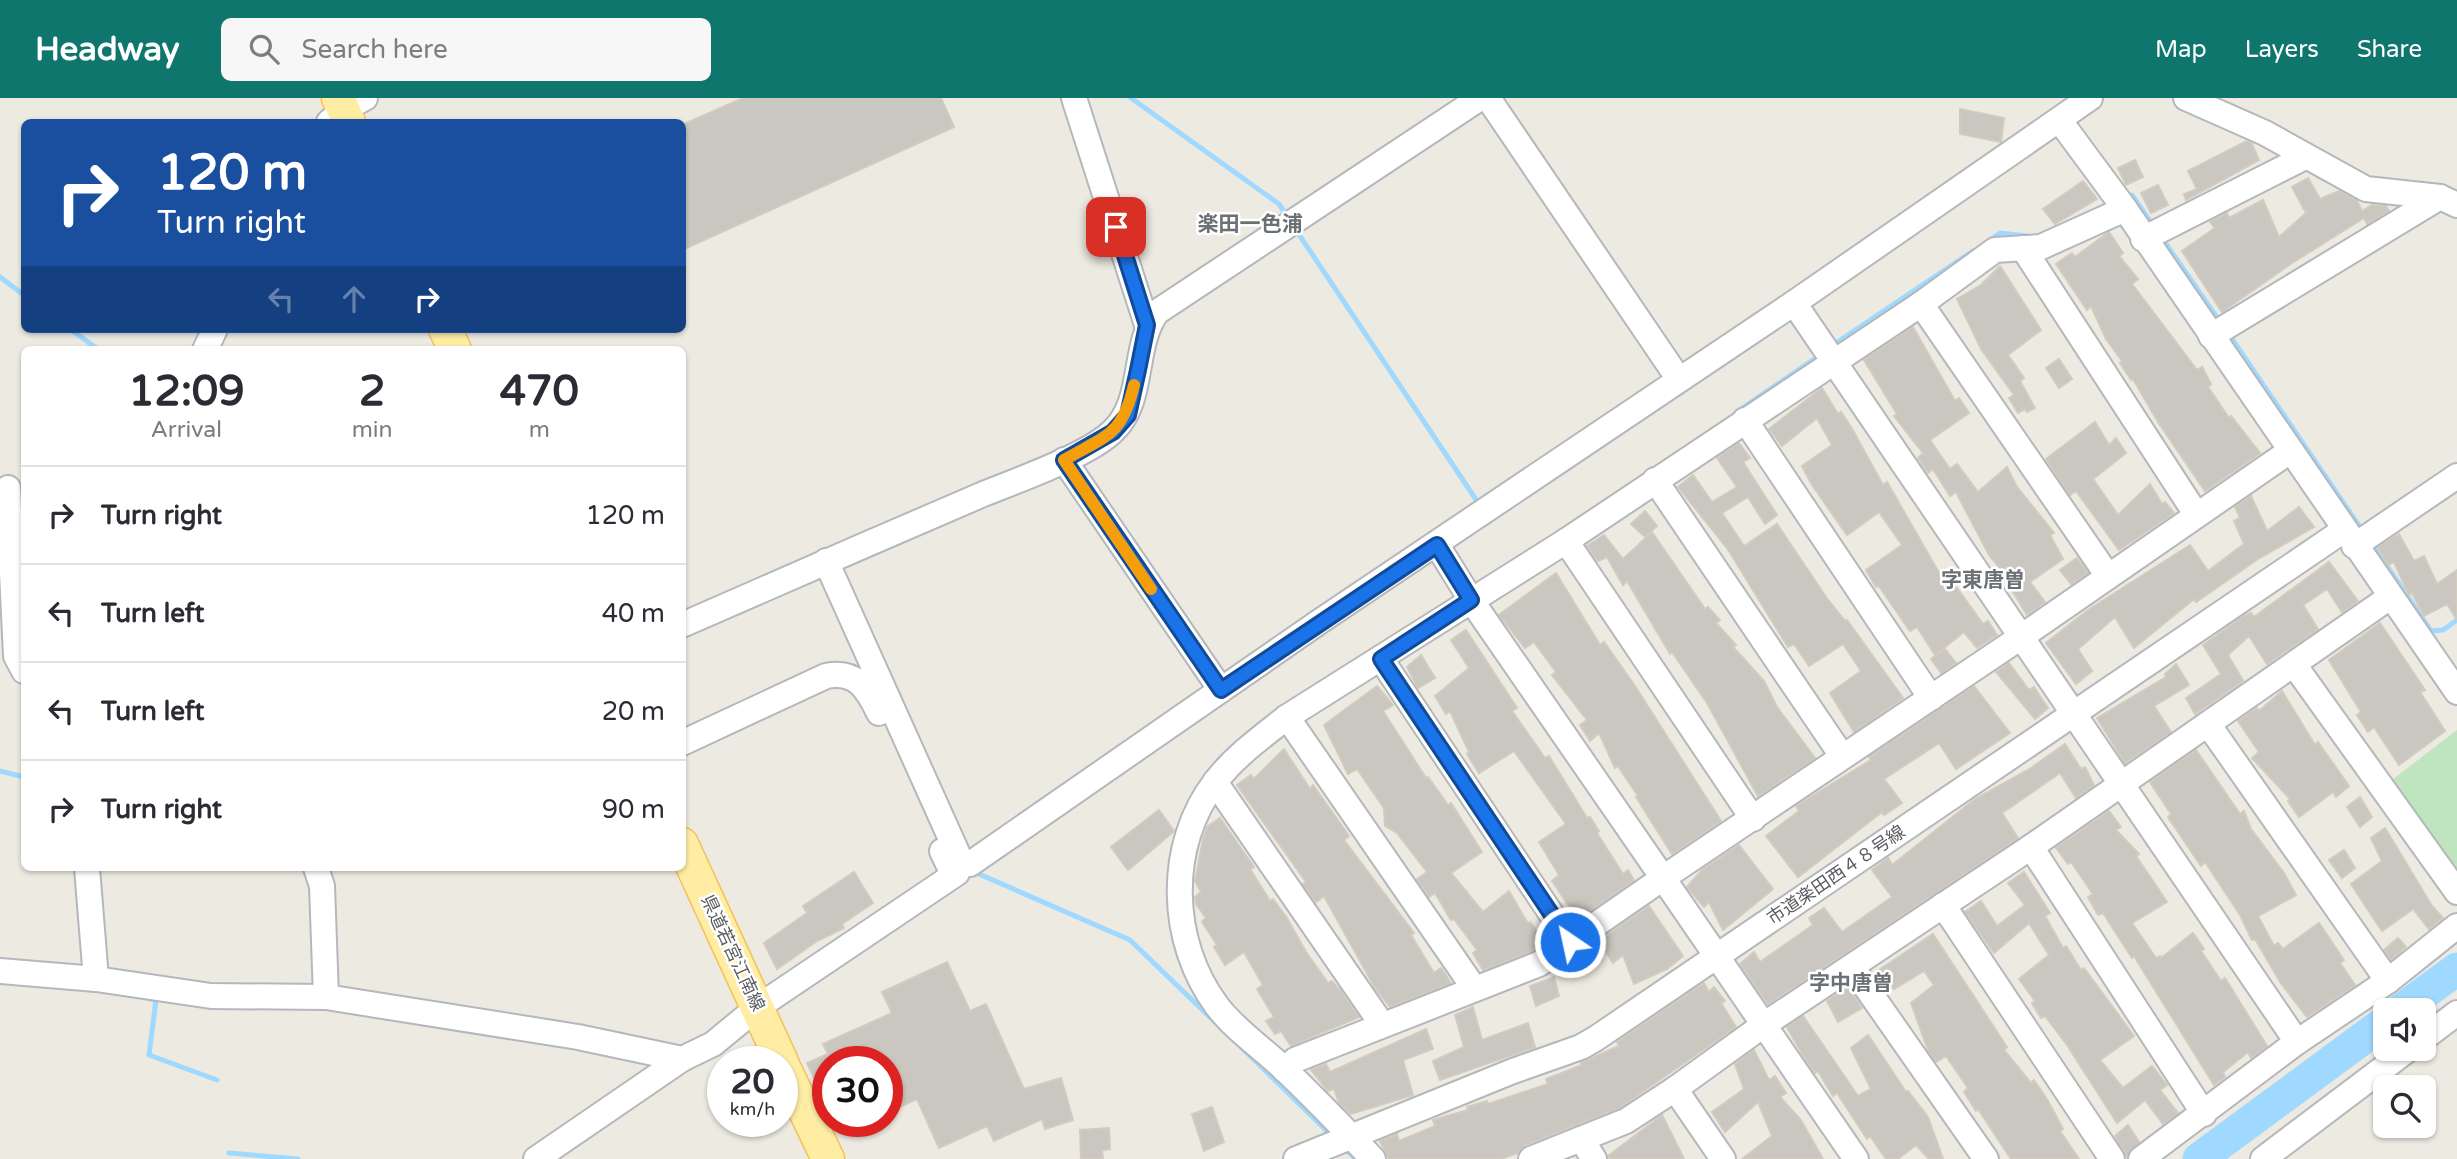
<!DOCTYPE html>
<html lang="en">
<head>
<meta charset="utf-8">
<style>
	body { margin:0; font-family:"Varela Round","Noto Sans JP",sans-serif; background:#f7f7f7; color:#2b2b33; height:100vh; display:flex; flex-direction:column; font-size:26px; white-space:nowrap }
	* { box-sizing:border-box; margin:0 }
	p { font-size:23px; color:#7c7c81 }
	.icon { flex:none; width:38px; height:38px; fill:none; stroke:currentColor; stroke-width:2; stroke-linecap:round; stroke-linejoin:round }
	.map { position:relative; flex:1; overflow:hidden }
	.side { position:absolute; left:21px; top:248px; width:665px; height:525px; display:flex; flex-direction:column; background:#fff; border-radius:10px; box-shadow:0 2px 5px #0004 }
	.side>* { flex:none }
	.guide { position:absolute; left:21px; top:21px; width:665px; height:214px; border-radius:10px; box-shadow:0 2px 5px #0004; background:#1a4fa0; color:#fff; overflow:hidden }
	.tools { position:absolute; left:2373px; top:900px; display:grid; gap:14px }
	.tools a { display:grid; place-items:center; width:63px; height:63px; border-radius:10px; background:#fff; box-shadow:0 2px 5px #0004; font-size:35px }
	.speed { position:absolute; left:707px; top:948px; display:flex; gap:14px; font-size:35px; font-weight:700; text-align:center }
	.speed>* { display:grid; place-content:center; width:91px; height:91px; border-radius:50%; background:#fff; box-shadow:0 2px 5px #0004; line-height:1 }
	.speed small { font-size:18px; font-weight:400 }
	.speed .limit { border:10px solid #d22; background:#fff; color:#111 }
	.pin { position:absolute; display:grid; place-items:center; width:60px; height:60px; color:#fff; margin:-30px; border-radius:14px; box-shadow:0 4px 10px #0006 }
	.me { position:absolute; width:77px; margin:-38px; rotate:326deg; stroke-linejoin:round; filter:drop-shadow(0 0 5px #0008) }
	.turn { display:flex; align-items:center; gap:24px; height:147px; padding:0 21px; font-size:32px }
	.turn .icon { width:91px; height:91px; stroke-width:2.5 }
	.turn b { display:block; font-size:49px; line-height:60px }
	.lanes { display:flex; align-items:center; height:66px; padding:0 21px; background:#0003; justify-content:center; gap:35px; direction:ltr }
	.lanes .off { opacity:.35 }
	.eta { display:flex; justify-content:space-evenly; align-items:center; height:119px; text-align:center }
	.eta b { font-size:42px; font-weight:700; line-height:49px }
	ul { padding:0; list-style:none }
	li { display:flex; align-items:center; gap:21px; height:98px; padding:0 21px; border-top:2px solid #e1e1e2 }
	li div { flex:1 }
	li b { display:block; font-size:26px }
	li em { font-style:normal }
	header { display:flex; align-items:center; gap:42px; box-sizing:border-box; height:98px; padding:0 35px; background:#0f766e; color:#fff }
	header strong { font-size:33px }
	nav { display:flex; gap:38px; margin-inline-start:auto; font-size:24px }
	.search { width:490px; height:63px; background:#f7f7f7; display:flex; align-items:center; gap:18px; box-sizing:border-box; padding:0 24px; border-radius:10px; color:#7c7c81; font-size:26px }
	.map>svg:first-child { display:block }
	.green { fill:#bee5bd }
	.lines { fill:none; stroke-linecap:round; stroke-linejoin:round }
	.stream { stroke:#9fd9ff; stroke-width:5 }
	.river { stroke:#9fd9ff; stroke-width:33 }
	.building { fill:#cac6c0; stroke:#d2cbbf; stroke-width:2 }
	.minor-casing { stroke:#b4b8bc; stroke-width:28 }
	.major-casing { stroke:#f3c154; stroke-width:35 }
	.minor { stroke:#fff; stroke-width:24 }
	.major { stroke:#ffeda4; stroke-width:32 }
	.route-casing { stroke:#114b97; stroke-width:18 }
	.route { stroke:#1a73e8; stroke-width:12 }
	.slow { stroke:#f59e0b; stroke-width:12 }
	.labels { text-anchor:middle; stroke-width:5; stroke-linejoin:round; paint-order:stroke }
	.street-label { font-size:18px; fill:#5a5e62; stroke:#fff }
	.quarter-label { font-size:21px; font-weight:bold; fill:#6b7074; stroke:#fff }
</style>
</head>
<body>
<header>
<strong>Headway</strong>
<div class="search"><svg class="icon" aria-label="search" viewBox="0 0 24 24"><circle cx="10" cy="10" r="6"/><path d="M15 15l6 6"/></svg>Search here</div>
<nav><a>Map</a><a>Layers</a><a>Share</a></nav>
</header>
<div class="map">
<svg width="2457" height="1061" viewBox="0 0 2457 1061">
	<rect width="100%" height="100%" fill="#edeae1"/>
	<polygon class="green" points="2457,632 2457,783 2388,685"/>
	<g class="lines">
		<g class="stream">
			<polyline points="1131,0 1279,106 1289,121"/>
			<polyline points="2126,100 2132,97 2154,129"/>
			<polyline points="1296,132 1477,403"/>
			<polyline points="2162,140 2220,224"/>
			<polyline points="1987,144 2000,135 2027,138"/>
			<polyline points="0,179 24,197"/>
			<polyline points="70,231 99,252"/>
			<polyline points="2228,235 2364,435"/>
			<polyline points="1830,249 1973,153"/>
			<polyline points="1741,311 1820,257"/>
			<polyline points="2372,446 2431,533 2443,532 2457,522"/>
			<polyline points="0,673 24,679"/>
			<polyline points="972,773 1130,842 1215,924"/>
			<polyline points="150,901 156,902 149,957 217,982"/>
			<polyline points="1240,948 1333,1039"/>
			<polyline points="1342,1048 1356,1061"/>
			<polyline points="229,1055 298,1061"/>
		</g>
		<g class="river">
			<polyline points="2401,912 2457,871"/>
			<polyline points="2199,1061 2385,924"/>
		</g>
	</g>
	<g class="building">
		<polygon points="743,0 941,0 954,29 682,152 682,27"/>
		<polygon points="1960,11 2004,20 2001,44 1960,36"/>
		<polygon points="2247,43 2252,46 2259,62 2186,102 2184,96 2197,91 2188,73"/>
		<polygon points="2135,62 2143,79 2126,87 2118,70"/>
		<polygon points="2308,80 2320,101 2339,93 2357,103 2362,113 2372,107 2386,108 2389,113 2367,126 2364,120 2292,165 2222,214 2182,153 2215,130 2210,124 2227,115 2229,120 2263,102 2279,139 2306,115 2292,89"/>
		<polygon points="2083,83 2097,101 2055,126 2043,111"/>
		<polygon points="2158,87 2168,107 2151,115 2141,95"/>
		<polygon points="2109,134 2123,155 2119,158 2138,181 2132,186 2197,272 2202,269 2211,286 2208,289 2229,320 2231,318 2260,355 2205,393 2158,324 2133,281 2131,282 2120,265 2122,263 2106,241 2091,208 2087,212 2056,166 2072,155 2075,159"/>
		<polygon points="2000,168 2041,232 2008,257 2024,280 2020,283 2035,310 2027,314 2025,311 2018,315 2009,300 2014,297 1981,251 1957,201 1981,187"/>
		<polygon points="1913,229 1955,303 1959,300 1969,315 1930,342 1950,371 1957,366 1978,394 2007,369 2017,389 2054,435 2050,437 2063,461 2030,484 2045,504 2027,517 2005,481 2007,479 1989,457 1956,394 1950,398 1933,371 1928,375 1918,360 1923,355 1894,318 1897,316 1864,262"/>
		<polygon points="2059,261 2072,281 2059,290 2046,270"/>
		<polygon points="1822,290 1838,316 1841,314 1851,329 1883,387 1887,384 1946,487 1952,483 1983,526 1988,523 1997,537 1977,550 1964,534 1935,557 1917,529 1910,533 1878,487 1876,489 1866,472 1902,447 1879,414 1847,437 1812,387 1802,368 1832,347 1817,320 1782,348 1769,331"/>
		<polygon points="2095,324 2109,347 2116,340 2126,355 2093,381 2118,417 2150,386 2162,406 2165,404 2174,415 2119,452 2076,393 2070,397 2046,361"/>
		<polygon points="1739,345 1750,360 1743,364 1777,417 1765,426 1748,399 1722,415 1744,448 1777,426 1826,499 1845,523 1847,522 1903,600 1854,634 1830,595 1861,573 1843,546 1809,568 1794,546 1788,549 1727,450 1678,389 1693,377 1712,404 1737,389 1717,360"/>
		<polygon points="2251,398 2267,433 2299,409 2314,429 2258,461 2196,504 2194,501 2134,550 2115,519 2078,551 2092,573 2076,586 2046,545 2088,512 2190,447 2208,473 2244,446 2234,423 2240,420 2235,409"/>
		<polygon points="1645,413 1657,428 1645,439 1631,426"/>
		<polygon points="1652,434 1705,511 1708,509 1720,522 1716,525 1736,547 1733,549 1764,583 1777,609 1815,660 1758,698 1707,605 1672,554 1670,556 1627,483 1623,487 1607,459 1598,463 1587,448 1604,437 1623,461"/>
		<polygon points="2399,436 2414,463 2424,458 2437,486 2457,472 2457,522 2447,506 2424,518 2412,495 2409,497 2394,464 2388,467 2378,449"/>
		<polygon points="2077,460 2088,475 2071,486 2060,472"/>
		<polygon points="2329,464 2358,503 2342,514 2327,491 2303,507 2318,531 2267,566 2249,538 2228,557 2243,583 2195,616 2186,600 2221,576 2203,547 2244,518 2251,515 2254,519"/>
		<polygon points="1556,475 1600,547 1604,544 1635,588 1721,723 1672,756 1636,699 1638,698 1618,668 1615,670 1599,635 1590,643 1580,627 1587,622 1552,577 1556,574 1534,544 1525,550 1499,517"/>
		<polygon points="2380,525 2425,592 2420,594 2445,633 2399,667 2374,629 2368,634 2357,617 2361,614 2329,562"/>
		<polygon points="1466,532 1517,610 1512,613 1545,660 1549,658 1587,720 1590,719 1599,733 1597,735 1623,776 1628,772 1634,782 1578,821 1552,783 1559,777 1539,744 1566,726 1514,653 1479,675 1467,656 1469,654 1450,613 1446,616 1435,598 1469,570 1451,542"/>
		<polygon points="1945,551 1956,565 1941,575 1931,561"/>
		<polygon points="1421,557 1435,580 1418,590 1407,569"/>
		<polygon points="2009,565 2029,592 2034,589 2048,610 2035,621 1996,574"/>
		<polygon points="2176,566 2189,587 2154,608 2171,634 2125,665 2097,620 2166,579 2165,576"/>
		<polygon points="1377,588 1393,607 1383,613 1426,680 1428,679 1448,707 1451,705 1482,754 1451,775 1483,814 1509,793 1528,826 1530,824 1545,844 1532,853 1483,872 1473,855 1477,852 1454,821 1451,822 1435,795 1429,799 1417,781 1427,774 1397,735 1385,728 1384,710 1357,671 1348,676 1324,627"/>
		<polygon points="1974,588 2010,635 1956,671 1939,645 1884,681 1902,705 1884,717 1882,714 1798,779 1766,738 1799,713 1796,708 1871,662 1869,659"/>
		<polygon points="2282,593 2315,647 2318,644 2349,688 2336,699 2333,694 2299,719 2288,703 2290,701 2252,660 2259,654 2238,623 2257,610 2259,613"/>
		<polygon points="2065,646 2081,671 2085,669 2094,687 2076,700 2060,675 2002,715 2018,740 1768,906 1740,866 1754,854 1760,864 1813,827 1809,820 1824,810 1842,834 1892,799 1872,772 1888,760 1892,767 1975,701 2028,672"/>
		<polygon points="1284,651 1310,691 1313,687 1349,738 1344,742 1414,835 1411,837 1434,875 1441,870 1451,885 1390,909 1375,890 1324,798 1316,804 1303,786 1306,784 1237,687 1251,677 1254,681"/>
		<polygon points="2196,652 2240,716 2244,713 2251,731 2284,775 2296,797 2258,818 2274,848 2278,845 2283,851 2319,825 2344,862 2340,865 2355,887 2307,919 2280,884 2255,841 2252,842 2240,817 2205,764 2201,768 2168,719 2171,716 2150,684"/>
		<polygon points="2360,699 2372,719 2360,729 2347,709"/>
		<polygon points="1159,712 1174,733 1128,772 1111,749"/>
		<polygon points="2109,713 2121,729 2116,732 2139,756 2136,758 2167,804 2132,825 2156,860 2160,858 2161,860 2193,835 2204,851 2201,853 2221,883 2225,880 2267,948 2251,960 2248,954 2223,974 2225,979 2214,987 2134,858 2132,860 2103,815 2098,817 2088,799 2093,796 2071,764 2068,766 2056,750"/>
		<polygon points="1220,720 1254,769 1250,771 1270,803 1273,801 1287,820 1306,854 1328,885 1332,883 1340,892 1359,919 1291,948 1281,933 1275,936 1266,923 1274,919 1257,891 1263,887 1244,854 1225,867 1214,849 1217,847 1202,824 1206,820 1196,806 1195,799 1201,794 1195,783 1203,741 1207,729"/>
		<polygon points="2385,730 2432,808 2443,820 2429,831 2413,811 2382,833 2351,786 2382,763 2371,740"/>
		<polygon points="1739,747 1773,791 1723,832 1709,804 1704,809 1687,789 1702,772"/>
		<polygon points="2344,752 2355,770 2342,780 2329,762"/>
		<polygon points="854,774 873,805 842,826 844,830 817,843 777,871 764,845 807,815 803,808"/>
		<polygon points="2024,774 2050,815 2045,818 2063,850 2066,848 2081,872 2084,870 2134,938 2100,962 2123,990 2152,968 2167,987 2160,992 2178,1015 2163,1026 2145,1002 2117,1025 2067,947 2045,918 2041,920 2032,905 2035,903 2019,881 2049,857 2029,825 1994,855 1965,814 1981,803 1997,828 2025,807 2008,785"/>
		<polygon points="1649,808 1683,858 1667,871 1634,886 1623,857 1613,865 1599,843"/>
		<polygon points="1933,836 2007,949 2004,952 2031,985 2034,982 2048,1003 2063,1031 2060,1033 2079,1061 2011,1061 1978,1011 1976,1013 1964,994 1968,990 1946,958 1936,964 1928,952 1911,905 1934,887 1924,873 1894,891 1890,889 1879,872"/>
		<polygon points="2398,840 2406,849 2391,862 2384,852"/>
		<polygon points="947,864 970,913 986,906 1024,991 1061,980 1073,1022 1045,1031 1042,1021 994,1043 987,1028 939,1050 917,1001 887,1015 887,964 831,964 828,956 828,1010 807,965 828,956 823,946 892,915 882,894"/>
		<polygon points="1554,879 1559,898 1536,908 1530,888"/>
		<polygon points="1704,885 1709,894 1714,889 1725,903 1721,905 1736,929 1619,1010 1525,1047 1518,1055 1501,1061 1389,1061 1380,1043 1397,1036 1399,1043 1435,1028 1433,1022 1468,1012 1467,1009 1487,1003 1488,1006 1548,986 1546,981 1582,967 1581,965 1619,948 1617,944"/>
		<polygon points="1848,889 1862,910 1838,924 1827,903"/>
		<polygon points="1473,909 1482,942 1528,925 1535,949 1440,982 1433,963 1464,949 1455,917"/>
		<polygon points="1803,918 1858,998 1871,991 1851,950 1868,937 1906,994 1908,993 1928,1019 1943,1061 1929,1061 1916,1047 1898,1061 1886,1061 1870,1038 1867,1041 1837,995 1833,998 1818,973 1815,975 1801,954 1787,929"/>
		<polygon points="1426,931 1433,951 1403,962 1413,997 1351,1016 1339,1005 1334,991 1328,993 1311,972 1326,966 1330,974"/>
		<polygon points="1754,952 1769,982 1775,978 1786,995 1780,999 1801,1022 1823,1061 1742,1061 1772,1038 1758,1004 1725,1034 1712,1014 1744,991 1735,966"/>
		<polygon points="1212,1009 1224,1044 1204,1053 1192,1016"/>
		<polygon points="1662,1017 1684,1061 1609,1061 1608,1058"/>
		<polygon points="2128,1027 2139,1044 2127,1059 2115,1038"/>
		<polygon points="1109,1030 1110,1051 1102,1052 1103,1061 1081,1061 1080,1032"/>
	</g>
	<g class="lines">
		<g class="minor-casing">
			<g id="minor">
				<polyline points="1074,0 1147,227"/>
				<polyline points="1488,0 1678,280"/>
				<polyline points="2186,0 2265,35 2366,91 2440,99 2457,107"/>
				<polyline points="2060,23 2125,111"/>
				<polyline points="329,24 343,12 365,0"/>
				<polyline points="2143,141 2305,59"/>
				<polyline points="2023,150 2196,416"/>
				<polyline points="1794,205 2297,944"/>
				<polyline points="1921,206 2108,478"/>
				<polyline points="2211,238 2440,99"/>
				<polyline points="205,252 215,231"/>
				<polyline points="1745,322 1931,600"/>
				<polyline points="1064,362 1221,592"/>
				<polyline points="1655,382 1842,658"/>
				<polyline points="8,390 16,558 24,573"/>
				<polyline points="1566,443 1753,721"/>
				<polyline points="2354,448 2457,378"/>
				<polyline points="826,463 960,761 970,766 1319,524 1794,205 2090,0"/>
				<path d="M682,527C782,483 881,440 981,397C1015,383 1090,357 1114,332C1145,302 1132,248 1157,214L1480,0"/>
				<polyline points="1381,561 1570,844"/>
				<polyline points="2295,568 2457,794"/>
				<polyline points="1287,619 1474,890"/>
				<polyline points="2208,626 2388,883"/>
				<path d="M682,645L826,578C856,572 867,590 879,615"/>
				<polyline points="1215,684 1381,925"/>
				<polyline points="2031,749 2204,1016"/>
				<polyline points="87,770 96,881"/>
				<polyline points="316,770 322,788 326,899"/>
				<polyline points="1943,807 2112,1061"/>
				<polyline points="1852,869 1986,1061"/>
				<polyline points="0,873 96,881 211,898 326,899 578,939 682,961 713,946 758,909 957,775 949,768 942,753"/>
				<polyline points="2424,940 2457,915"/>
				<polyline points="1285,972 1295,962 1539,866 1663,780 1471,502 1437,447"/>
				<polyline points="1675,991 1723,1061"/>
				<polyline points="1581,1041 1594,1061"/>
				<polyline points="536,1061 682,961"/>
				<polyline points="1296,1061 1513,973 1581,949 1595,941 2344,432"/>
				<path d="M1373,1061C1343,1030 1314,999 1283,970C1262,950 1234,931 1217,908C1169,844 1166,747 1216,683C1235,658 1263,638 1287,619L1566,443L1921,206L1995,152L2041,149L2125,111L2457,594"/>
				<polyline points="1531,1061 1626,1023 1675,991 1765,926 2031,749 2390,499"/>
				<polyline points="1856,1061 1663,780 2021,539 2290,353"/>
				<polyline points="2141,1061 2297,944 2388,883 2457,828"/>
				<polyline points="2263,1061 2410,950"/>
			</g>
		</g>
		<g class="major-casing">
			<g id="major">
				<polyline points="338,0 349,24"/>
				<polyline points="445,231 455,252"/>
				<polyline points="682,746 782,964"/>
				<polyline points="782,965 828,1061"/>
			</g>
		</g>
		<use href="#minor" class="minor"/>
		<use href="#major" class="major"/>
	</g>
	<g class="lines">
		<g class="route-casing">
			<polyline id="route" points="1116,129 1147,227 1138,272 1128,317 1113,334 1064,362 1221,592 1437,447 1471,502 1381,561 1570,844"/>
		</g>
		<use href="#route" class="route"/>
		<path class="slow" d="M1134,287C1122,338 1107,337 1064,362L1151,491"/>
	</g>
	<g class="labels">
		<g class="street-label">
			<text transform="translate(1836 777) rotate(-34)" y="6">市道楽田西４８号線</text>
			<text transform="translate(733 855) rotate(65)" y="6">県道若宮江南線</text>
		</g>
		<g class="quarter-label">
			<text x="1250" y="133">楽田一色浦</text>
			<text x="1983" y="489">字東唐曽</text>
			<text x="1851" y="892">字中唐曽</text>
		</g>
	</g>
</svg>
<div class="tools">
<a><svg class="icon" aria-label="sound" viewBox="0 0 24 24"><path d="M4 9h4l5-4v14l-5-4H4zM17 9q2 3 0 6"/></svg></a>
<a><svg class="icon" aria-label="search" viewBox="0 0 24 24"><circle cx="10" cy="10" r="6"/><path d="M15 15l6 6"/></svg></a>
</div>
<div class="speed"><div>20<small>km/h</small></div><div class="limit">30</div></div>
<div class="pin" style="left:1116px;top:129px;background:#d93025"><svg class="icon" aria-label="arrive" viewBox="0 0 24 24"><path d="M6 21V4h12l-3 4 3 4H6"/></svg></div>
<svg class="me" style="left:1570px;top:844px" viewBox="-20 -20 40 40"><circle r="17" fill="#1a73e8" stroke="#fff" stroke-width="3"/><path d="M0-11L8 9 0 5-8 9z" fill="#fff"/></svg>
<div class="guide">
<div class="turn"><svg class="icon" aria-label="right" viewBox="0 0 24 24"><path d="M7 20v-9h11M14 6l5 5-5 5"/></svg><div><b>120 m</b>Turn right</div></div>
<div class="lanes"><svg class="icon off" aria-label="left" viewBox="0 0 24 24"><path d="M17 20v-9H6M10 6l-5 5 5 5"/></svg><svg class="icon off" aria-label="ahead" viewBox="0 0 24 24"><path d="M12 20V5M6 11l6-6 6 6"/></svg><svg class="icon" aria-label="right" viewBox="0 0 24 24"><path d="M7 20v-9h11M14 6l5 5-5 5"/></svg></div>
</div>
<section class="side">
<div class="eta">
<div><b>12:09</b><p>Arrival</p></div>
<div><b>2</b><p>min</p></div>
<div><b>470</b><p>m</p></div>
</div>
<ul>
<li><svg class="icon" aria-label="right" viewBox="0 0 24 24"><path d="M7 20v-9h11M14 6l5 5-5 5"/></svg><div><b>Turn right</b></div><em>120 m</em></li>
<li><svg class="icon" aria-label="left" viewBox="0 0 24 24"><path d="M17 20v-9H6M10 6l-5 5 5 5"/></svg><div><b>Turn left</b></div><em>40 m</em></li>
<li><svg class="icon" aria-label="left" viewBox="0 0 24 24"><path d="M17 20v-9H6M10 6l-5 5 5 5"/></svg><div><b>Turn left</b></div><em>20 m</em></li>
<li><svg class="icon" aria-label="right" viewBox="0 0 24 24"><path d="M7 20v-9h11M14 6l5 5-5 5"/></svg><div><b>Turn right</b></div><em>90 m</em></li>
</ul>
</section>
</div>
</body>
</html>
